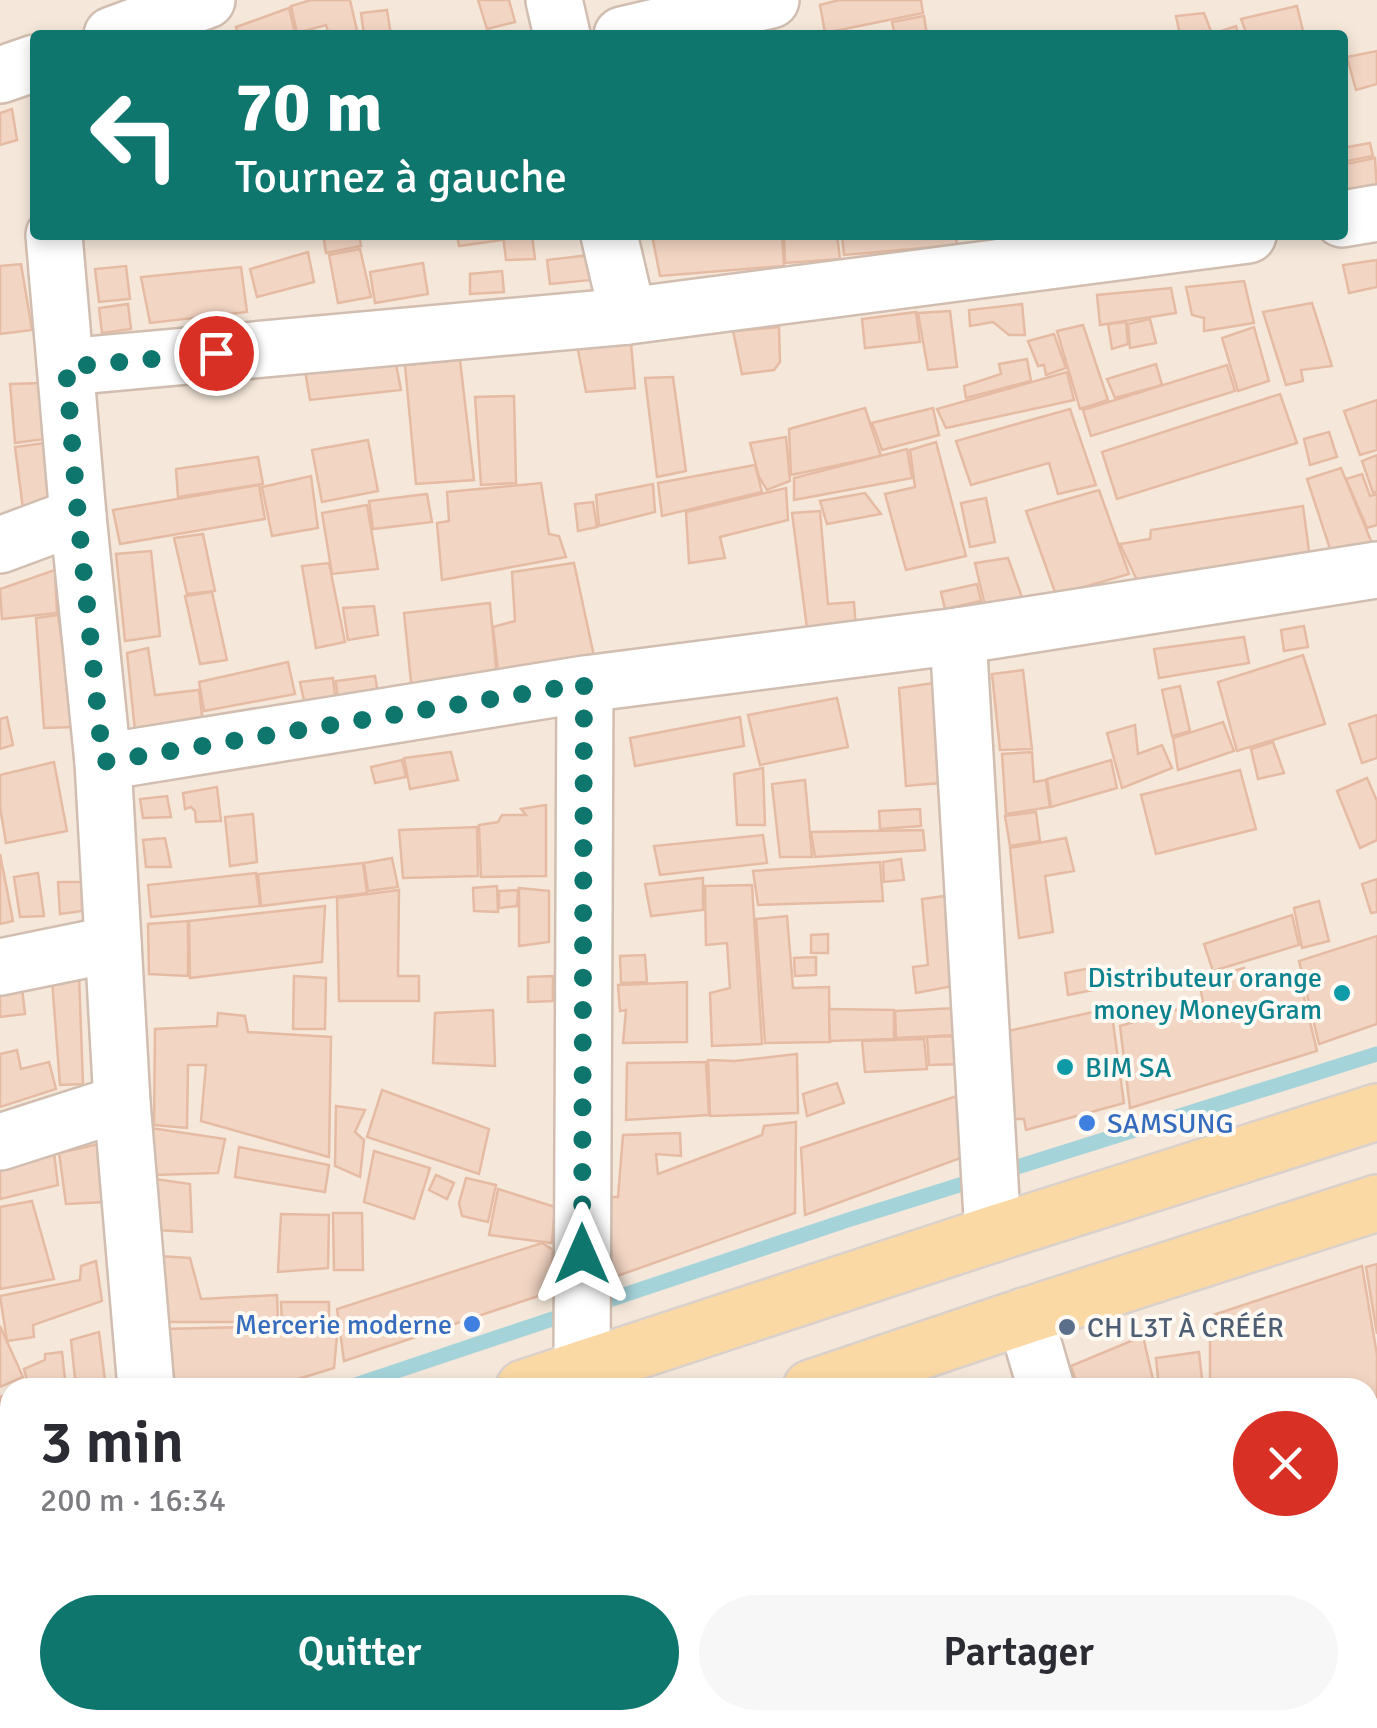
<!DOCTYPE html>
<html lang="fr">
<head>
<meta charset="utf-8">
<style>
	body { margin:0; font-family:Signika,sans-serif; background:#f7f7f7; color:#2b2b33; height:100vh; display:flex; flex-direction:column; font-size:38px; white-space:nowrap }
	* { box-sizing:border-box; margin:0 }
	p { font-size:32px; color:#7c7c81 }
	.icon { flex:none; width:55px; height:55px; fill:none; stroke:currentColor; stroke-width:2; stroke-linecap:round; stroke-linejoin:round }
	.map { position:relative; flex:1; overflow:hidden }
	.drawer { position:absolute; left:0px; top:1378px; width:1378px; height:352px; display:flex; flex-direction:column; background:#fff; border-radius:30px 30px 0 0; box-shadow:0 5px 15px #0003 }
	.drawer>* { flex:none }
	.banner { position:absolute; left:30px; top:30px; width:1318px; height:210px; border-radius:10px; box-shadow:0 5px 15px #0003; background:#0f766e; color:#fff; overflow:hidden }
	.pin { position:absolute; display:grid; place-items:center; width:85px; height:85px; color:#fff; margin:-42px; border:5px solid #fff; border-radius:50%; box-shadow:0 2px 10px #0007 }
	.me { position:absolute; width:110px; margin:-55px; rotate:0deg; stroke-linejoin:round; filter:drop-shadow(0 0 8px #0008) }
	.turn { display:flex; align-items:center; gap:35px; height:210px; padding:0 40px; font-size:45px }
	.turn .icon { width:130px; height:130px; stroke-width:2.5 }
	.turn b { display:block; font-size:70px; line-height:85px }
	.round { display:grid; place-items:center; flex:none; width:105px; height:105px; border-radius:52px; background:#f7f7f7 }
	.summary { display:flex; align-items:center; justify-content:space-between; height:170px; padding:0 40px }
	h1 { font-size:60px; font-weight:600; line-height:75px }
	.primary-button { display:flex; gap:20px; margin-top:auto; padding:20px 40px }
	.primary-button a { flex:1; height:115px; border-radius:60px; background:#0f766e; color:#fff; font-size:40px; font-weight:600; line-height:115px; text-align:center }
	.primary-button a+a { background:#f7f7f7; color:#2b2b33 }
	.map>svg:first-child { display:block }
	.residential { fill:#f5e8da; fill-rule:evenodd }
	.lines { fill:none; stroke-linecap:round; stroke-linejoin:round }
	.stream { stroke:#a5d3da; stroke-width:15 }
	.building { fill:#f3d5c3; stroke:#e6bba3; stroke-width:2.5 }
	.minor-casing { stroke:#d1beb0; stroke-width:60 }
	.major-casing { stroke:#dad1cd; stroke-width:60 }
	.minor { stroke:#fff; stroke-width:55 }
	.major { stroke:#fbd9a5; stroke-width:55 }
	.route { stroke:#0f766e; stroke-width:18; stroke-dasharray:0 32.4 }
	.culture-dot { fill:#0f9aa8; stroke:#fffaf3; stroke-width:4 }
	.shop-dot { fill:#3f7fe0; stroke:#fffaf3; stroke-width:4 }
	.service-dot { fill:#5c6f8a; stroke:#fffaf3; stroke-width:4 }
	.labels { text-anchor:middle; stroke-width:8; stroke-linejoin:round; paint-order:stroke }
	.culture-label { font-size:28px; fill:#0d838f; stroke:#fffaf3; text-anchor:end }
	.shop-label { font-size:28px; fill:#366cbe; stroke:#fffaf3; text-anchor:start }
	.service-label { font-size:28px; fill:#4e5e75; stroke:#fffaf3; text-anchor:start }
</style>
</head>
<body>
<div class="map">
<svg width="1377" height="1728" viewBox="0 0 1377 1728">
	<rect width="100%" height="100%" fill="#fdf6ec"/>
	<path class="residential" d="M0,0H1377V1728H0ZM35,35H1342V235H35ZM10,1388H1368V1720H10Z"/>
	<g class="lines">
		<g class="stream">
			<polyline points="346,1388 848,1220 1377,1054"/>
			<polyline points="0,1503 10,1499"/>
		</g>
	</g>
	<g class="building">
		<polygon points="311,0 350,0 358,35 329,35 326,25 297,33 291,6"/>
		<polygon points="478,0 509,0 515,22 487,29"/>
		<polygon points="839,0 921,0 923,13 825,33 820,5"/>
		<polygon points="1297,6 1304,35 1247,35 1241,19"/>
		<polygon points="289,8 295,33 289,35 238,35 236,27"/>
		<polygon points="387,10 391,35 364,35 361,13"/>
		<polygon points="1204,13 1212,34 1236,26 1238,35 1180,35 1176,16"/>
		<polygon points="924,16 927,35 895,35 892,22"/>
		<polygon points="1377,51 1377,84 1356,90 1347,57"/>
		<polygon points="12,109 17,140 0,145 0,113"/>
		<polygon points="1370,143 1373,156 1342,162 1342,148"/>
		<polygon points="1375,158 1377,191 1342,199 1342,165"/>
		<polygon points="323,235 359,235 361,246 326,253"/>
		<polygon points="457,235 501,235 502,240 459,246"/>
		<polygon points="503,235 532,235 535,259 506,260"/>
		<polygon points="652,235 782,235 784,266 660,276"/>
		<polygon points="784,235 837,235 840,259 785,263"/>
		<polygon points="842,235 956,235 957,245 844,255"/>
		<polygon points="360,249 371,297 338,303 329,255"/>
		<polygon points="308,252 314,282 257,297 250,269"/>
		<polygon points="589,255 592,280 550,284 547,260"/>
		<polygon points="1377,260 1377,287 1349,293 1343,265"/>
		<polygon points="423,263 428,294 375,303 370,272"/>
		<polygon points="21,264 32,330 0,334 0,266"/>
		<polygon points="126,266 130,299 99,302 95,269"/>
		<polygon points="241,267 247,312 150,323 141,277"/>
		<polygon points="502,271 504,292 470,294 470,274"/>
		<polygon points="1244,281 1254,323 1204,331 1204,318 1192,315 1186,287"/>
		<polygon points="1171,288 1176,313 1100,325 1097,295"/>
		<polygon points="1312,303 1332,366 1301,370 1303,381 1286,385 1263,312"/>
		<polygon points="128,304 131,329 102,333 99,308"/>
		<polygon points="1022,304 1025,335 1009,335 993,322 970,326 969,310"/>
		<polygon points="950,311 957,367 928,370 918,313"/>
		<polygon points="916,312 920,342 865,348 862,319"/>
		<polygon points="1150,319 1156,343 1130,348 1128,324"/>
		<polygon points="1126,322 1128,344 1112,349 1108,324"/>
		<polygon points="1083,325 1108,400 1080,409 1057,331"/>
		<polygon points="779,327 780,362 774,370 742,374 733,331"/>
		<polygon points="1254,327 1269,381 1238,391 1222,338"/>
		<polygon points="1054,334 1066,368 1046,375 1044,365 1038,366 1028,341"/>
		<polygon points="631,343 635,388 586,392 577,345"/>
		<polygon points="1027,359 1031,381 966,398 964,386 1001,374 999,364"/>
		<polygon points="460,360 474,480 416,484 405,365"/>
		<polygon points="396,364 401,390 310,400 305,371"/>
		<polygon points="1156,364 1162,385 1115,398 1107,379"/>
		<polygon points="1227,365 1235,391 1091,436 1083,410"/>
		<polygon points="1067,372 1074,400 946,428 937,409"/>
		<polygon points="673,377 686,471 657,477 645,378"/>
		<polygon points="40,383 45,439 15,443 10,384"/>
		<polygon points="1280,394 1297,443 1117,499 1102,452"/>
		<polygon points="514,396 516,483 481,485 475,397"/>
		<polygon points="1377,400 1377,450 1360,455 1344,411"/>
		<polygon points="865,408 881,456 791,475 789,429"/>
		<polygon points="933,408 939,435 882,450 872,423"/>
		<polygon points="1070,409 1096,485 1058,494 1049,463 971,485 956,441"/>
		<polygon points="1329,432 1337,457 1310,465 1304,439"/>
		<polygon points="786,437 790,481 767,490 759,477 750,443"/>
		<polygon points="368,440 378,491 322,502 312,450"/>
		<polygon points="936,442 966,556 906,570 885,494 915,487 910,450"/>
		<polygon points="45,443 49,503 23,509 15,447"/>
		<polygon points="907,449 912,478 794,500 794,478"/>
		<polygon points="1377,455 1377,491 1373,493 1362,461"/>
		<polygon points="258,457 263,484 178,497 176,469"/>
		<polygon points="755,465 762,492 662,516 658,483"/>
		<polygon points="1341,468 1376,553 1335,564 1307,479"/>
		<polygon points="1362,474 1370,496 1377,494 1377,525 1367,528 1346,479"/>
		<polygon points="311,476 318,528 272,536 262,487"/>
		<polygon points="541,483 549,534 559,536 566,557 442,580 437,523 449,521 447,492"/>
		<polygon points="653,484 655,512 599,526 596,495"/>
		<polygon points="259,485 265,519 120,544 113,510"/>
		<polygon points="786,488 788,520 720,537 725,558 689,563 686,512"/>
		<polygon points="1099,490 1129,574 1056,595 1026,511"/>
		<polygon points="865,493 881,514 827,524 820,501"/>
		<polygon points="427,494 432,522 373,529 369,501"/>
		<polygon points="986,498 995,542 970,547 961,503"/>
		<polygon points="593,502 597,527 578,531 575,504"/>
		<polygon points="367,505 378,569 332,574 322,513"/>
		<polygon points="1303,506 1311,566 1141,589 1120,544 1150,539 1151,530"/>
		<polygon points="820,511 828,604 854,602 856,630 808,636 792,513"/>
		<polygon points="203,534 215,591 187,594 174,538"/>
		<polygon points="151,551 160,636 125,641 116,554"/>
		<polygon points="1008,558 1024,603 986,610 975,563"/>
		<polygon points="329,563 345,642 316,648 302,566"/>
		<polygon points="574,563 594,656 498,672 493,627 515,621 512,572"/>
		<polygon points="55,570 57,613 2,619 0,589"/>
		<polygon points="977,584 981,601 945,609 941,592"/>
		<polygon points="212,592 227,660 200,664 185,596"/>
		<polygon points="490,603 497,678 412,692 404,613"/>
		<polygon points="374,606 378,635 348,640 343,608"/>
		<polygon points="58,615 75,727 44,728 36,618"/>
		<polygon points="1304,626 1308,647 1284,651 1281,630"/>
		<polygon points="1244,637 1249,663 1159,678 1154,649"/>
		<polygon points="148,648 155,695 199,690 203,723 135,731 127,653"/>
		<polygon points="1303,655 1325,724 1237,751 1218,682"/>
		<polygon points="288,662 295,694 204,711 199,682"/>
		<polygon points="1023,670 1032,749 1000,750 992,674"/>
		<polygon points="375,676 379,699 338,704 336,681"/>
		<polygon points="333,678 336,704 306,710 300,682"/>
		<polygon points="934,683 940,783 906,786 899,688"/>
		<polygon points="1180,686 1190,731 1172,736 1162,690"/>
		<polygon points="837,698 848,747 760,765 748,715"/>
		<polygon points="1377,715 1377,758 1362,763 1349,724"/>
		<polygon points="7,717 13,745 0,749 0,719"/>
		<polygon points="740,717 744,746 635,766 630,738"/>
		<polygon points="1223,722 1234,751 1178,770 1173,738"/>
		<polygon points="1135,725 1138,754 1162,745 1172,768 1122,788 1107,733"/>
		<polygon points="1273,742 1284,773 1258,779 1251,749"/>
		<polygon points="451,752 458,780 410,789 404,758"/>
		<polygon points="1032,752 1034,782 1046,780 1050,807 1006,814 1002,754"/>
		<polygon points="402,760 406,777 375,783 371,767"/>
		<polygon points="1111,760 1117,788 1051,807 1047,779"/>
		<polygon points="54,762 67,831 6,843 0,807 0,775"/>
		<polygon points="763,768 765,825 737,825 734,774"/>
		<polygon points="1240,770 1256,829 1156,854 1141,795"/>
		<polygon points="1367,778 1377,801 1377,840 1360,848 1337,791"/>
		<polygon points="805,780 812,857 780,857 772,784"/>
		<polygon points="217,787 221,821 196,822 195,811 191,807 185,809 183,793"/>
		<polygon points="167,796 171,817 143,818 140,799"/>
		<polygon points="546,805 546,876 481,877 479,825 498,822 502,815 526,815 521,809"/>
		<polygon points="920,809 921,826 880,829 879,811"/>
		<polygon points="1036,812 1040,841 1010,846 1005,816"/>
		<polygon points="253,814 257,862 230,866 225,817"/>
		<polygon points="477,827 478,876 403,878 399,830"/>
		<polygon points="923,830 925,850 815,857 811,832"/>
		<polygon points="763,835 767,863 660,875 654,846"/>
		<polygon points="165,838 171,867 146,867 143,840"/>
		<polygon points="1066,838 1074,871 1045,876 1053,932 1019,938 1010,848"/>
		<polygon points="0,854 13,921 0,924"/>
		<polygon points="392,858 398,887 368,891 364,863"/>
		<polygon points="901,859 904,880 884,882 883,862"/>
		<polygon points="880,862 883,901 758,905 753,871"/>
		<polygon points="363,863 367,893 261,906 258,874"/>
		<polygon points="38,873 44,916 20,917 14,877"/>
		<polygon points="256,873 260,906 151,917 148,885"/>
		<polygon points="703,878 703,910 651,916 645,884"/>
		<polygon points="1377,879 1377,912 1371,913 1362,884"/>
		<polygon points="58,882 82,882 82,911 60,914"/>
		<polygon points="752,885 762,1044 712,1046 710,993 730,988 727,943 706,945 705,886"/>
		<polygon points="497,886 498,912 474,911 473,888"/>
		<polygon points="519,888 549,891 549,942 519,946"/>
		<polygon points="399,890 398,976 419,976 419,1001 339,1001 337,898"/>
		<polygon points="518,890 517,906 499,908 499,891"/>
		<polygon points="945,896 958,985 916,993 913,967 928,965 922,899"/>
		<polygon points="1319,901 1329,941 1302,948 1294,908"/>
		<polygon points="325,906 322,962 190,978 189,921"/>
		<polygon points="1292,915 1299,945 1213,971 1204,944"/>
		<polygon points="787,916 793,988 829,987 830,1042 765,1043 756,919"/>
		<polygon points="188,921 188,976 149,974 148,924"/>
		<polygon points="828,934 828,953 811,953 811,935"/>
		<polygon points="1377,936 1377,1024 1319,1044 1299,961"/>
		<polygon points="645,955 647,982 621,983 620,956"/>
		<polygon points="816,957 816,975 795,976 794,958"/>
		<polygon points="1091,968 1093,990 1068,995 1065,973"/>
		<polygon points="1244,968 1244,988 1298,972 1317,1051 1130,1108 1120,1026 1203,1002 1199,981"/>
		<polygon points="79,975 83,1084 60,1085 52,980"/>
		<polygon points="294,976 326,978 325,1029 293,1029"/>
		<polygon points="553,976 553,1001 528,1002 528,977"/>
		<polygon points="687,982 687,1042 623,1043 626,1010 620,1011 618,985"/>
		<polygon points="22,988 25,1014 0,1017 0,990"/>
		<polygon points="957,1008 957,1035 896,1038 895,1011"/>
		<polygon points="1111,1008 1124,1103 1026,1130 1024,1119 1014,1119 1008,1031"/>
		<polygon points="829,1009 894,1010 894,1039 830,1041"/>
		<polygon points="493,1010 495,1066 433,1063 435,1013"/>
		<polygon points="218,1013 245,1016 248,1032 331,1037 329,1157 201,1121 206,1065 188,1065 187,1128 154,1125 155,1029 217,1026"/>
		<polygon points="961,1036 962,1064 929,1065 927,1037"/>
		<polygon points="924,1039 927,1069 865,1072 862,1041"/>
		<polygon points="17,1050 21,1069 49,1062 56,1089 0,1107 0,1054"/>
		<polygon points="797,1054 798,1113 710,1116 708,1060 735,1061"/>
		<polygon points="706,1062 709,1115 626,1120 627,1063"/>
		<polygon points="837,1083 844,1103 807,1116 803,1094"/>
		<polygon points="382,1090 489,1129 479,1174 367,1137"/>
		<polygon points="966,1093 969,1155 805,1215 801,1148"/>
		<polygon points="336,1106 365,1110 355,1132 364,1140 360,1177 335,1166"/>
		<polygon points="796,1122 795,1213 603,1281 606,1197 618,1197 623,1135 680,1133 681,1156 656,1154 658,1174 762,1135 764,1126"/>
		<polygon points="151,1128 225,1139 218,1173 153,1175"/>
		<polygon points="99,1144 106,1202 66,1204 59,1153"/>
		<polygon points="239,1147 329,1165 325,1192 235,1177"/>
		<polygon points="374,1151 430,1168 414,1219 364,1202"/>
		<polygon points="54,1153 58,1185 0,1199 0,1169"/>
		<polygon points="436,1175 454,1183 447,1199 429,1190"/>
		<polygon points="466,1178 496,1185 488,1222 462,1216 459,1203"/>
		<polygon points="155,1179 190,1184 192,1232 156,1230"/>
		<polygon points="498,1189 555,1207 552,1243 489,1235"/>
		<polygon points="32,1201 54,1279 0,1289 0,1207"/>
		<polygon points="333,1213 362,1213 363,1270 334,1270"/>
		<polygon points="281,1214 329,1215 328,1268 278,1272"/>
		<polygon points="542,1243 553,1250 550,1292 344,1361 337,1309"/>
		<polygon points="159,1256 190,1258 201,1299 277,1295 278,1322 161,1322"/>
		<polygon points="96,1261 102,1301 33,1325 34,1337 7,1341 0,1296 80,1280 81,1266"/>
		<polygon points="1377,1264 1377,1334 1366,1267"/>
		<polygon points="1362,1266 1377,1355 1377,1397 1368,1397 1368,1388 1210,1388 1210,1316"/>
		<polygon points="281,1302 329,1302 329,1323 282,1324"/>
		<polygon points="338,1325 334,1368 269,1388 165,1388 163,1329"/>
		<polygon points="0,1326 23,1377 0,1387"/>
		<polygon points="99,1332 106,1388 76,1388 71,1340"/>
		<polygon points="1143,1336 1153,1380 1130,1388 1078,1388 1071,1366"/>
		<polygon points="62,1352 66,1388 29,1388 24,1369 45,1360 45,1354"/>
		<polygon points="1199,1352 1203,1388 1159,1388 1156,1358"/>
		<polygon points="10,1394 10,1463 0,1467 0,1397"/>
		<polygon points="1368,1469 1377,1469 1377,1525 1368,1526"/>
		<polygon points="1377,1623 1377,1686 1368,1687 1368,1625"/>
		<polygon points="1377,1708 1377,1728 1351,1728 1349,1720 1368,1720 1368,1710"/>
		<polygon points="27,1720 158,1720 159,1728 31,1728"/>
		<polygon points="309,1720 408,1720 409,1728 311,1728"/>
		<polygon points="416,1720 521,1720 521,1728 417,1728"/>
		<polygon points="593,1720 738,1720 739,1728 593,1728"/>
		<polygon points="888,1720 977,1720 978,1728 891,1728"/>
		<polygon points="983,1720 1037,1720 997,1728 984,1728"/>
		<polygon points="1062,1720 1070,1720 1071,1728 1015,1727"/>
		<polygon points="1233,1720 1272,1720 1274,1728 1234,1728"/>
		<polygon points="1286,1720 1342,1720 1343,1728 1288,1728"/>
	</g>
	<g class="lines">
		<g class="minor-casing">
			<g id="minor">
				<polyline points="554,0 562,35"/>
				<polyline points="112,35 207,0"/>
				<polyline points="622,35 771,0"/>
				<polyline points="0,75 35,63"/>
				<polyline points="1342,219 1377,213"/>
				<polyline points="54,235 78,516 103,762 122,1103 146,1388"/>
				<polyline points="609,235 628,316"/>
				<polyline points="66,367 628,316 1248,235"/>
				<polyline points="0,545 78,516"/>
				<polyline points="958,636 993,1234"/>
				<polyline points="103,762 585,684 958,636 1377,570"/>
				<polyline points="0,967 113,944"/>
				<polyline points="0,1142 122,1103"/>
				<polyline points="1025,1316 1046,1388"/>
				<polyline points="582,1367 585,684"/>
				<polyline points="175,1720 175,1728"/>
				<polyline points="537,1720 537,1728"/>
				<polyline points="1147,1720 1150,1728"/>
			</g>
		</g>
		<g class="major-casing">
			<g id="major">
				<polyline points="524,1388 993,1234 1377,1112"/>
				<polyline points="811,1388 1025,1316 1377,1203"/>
				<polyline points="0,1563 10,1560"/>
				<polyline points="0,1657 10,1654"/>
			</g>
		</g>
		<use href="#minor" class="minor"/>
		<use href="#major" class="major"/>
	</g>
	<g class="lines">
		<polyline class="route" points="216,353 66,367 78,516 103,762 584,684 582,1254"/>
	</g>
	<g class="culture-dot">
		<circle cx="1342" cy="993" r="10"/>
		<circle cx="1065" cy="1067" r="10"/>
	</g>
	<g class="shop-dot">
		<circle cx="1087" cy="1123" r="10"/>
		<circle cx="472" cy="1324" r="10"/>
	</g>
	<circle class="service-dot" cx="1067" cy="1327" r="10"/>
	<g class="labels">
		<g class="culture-label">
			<text x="1322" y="987">Distributeur orange<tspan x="1322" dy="32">money MoneyGram</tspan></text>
			<text x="1085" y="1077" text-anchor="start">BIM SA</text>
		</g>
		<g class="shop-label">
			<text x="1107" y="1133">SAMSUNG</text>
			<text x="452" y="1334" text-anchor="end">Mercerie moderne</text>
		</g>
		<g class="service-label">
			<text x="1087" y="1337">CH L3T À CRÉÉR</text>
		</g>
	</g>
</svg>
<div class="pin" style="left:216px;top:353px;background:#d93025"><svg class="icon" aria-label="arrive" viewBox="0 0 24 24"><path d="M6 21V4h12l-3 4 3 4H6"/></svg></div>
<svg class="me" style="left:582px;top:1254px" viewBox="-20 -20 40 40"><path d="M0-17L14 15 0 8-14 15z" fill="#0f766e" stroke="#fff" stroke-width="4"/></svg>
<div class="banner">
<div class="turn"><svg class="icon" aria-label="left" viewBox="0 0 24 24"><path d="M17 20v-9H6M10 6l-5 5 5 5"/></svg><div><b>70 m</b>Tournez à gauche</div></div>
</div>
<section class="drawer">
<div class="summary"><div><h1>3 min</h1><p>200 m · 16:34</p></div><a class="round" style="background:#d93025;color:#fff"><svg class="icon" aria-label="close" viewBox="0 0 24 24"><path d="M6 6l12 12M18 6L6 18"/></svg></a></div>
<div class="primary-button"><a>Quitter</a><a>Partager</a></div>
</section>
</div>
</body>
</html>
